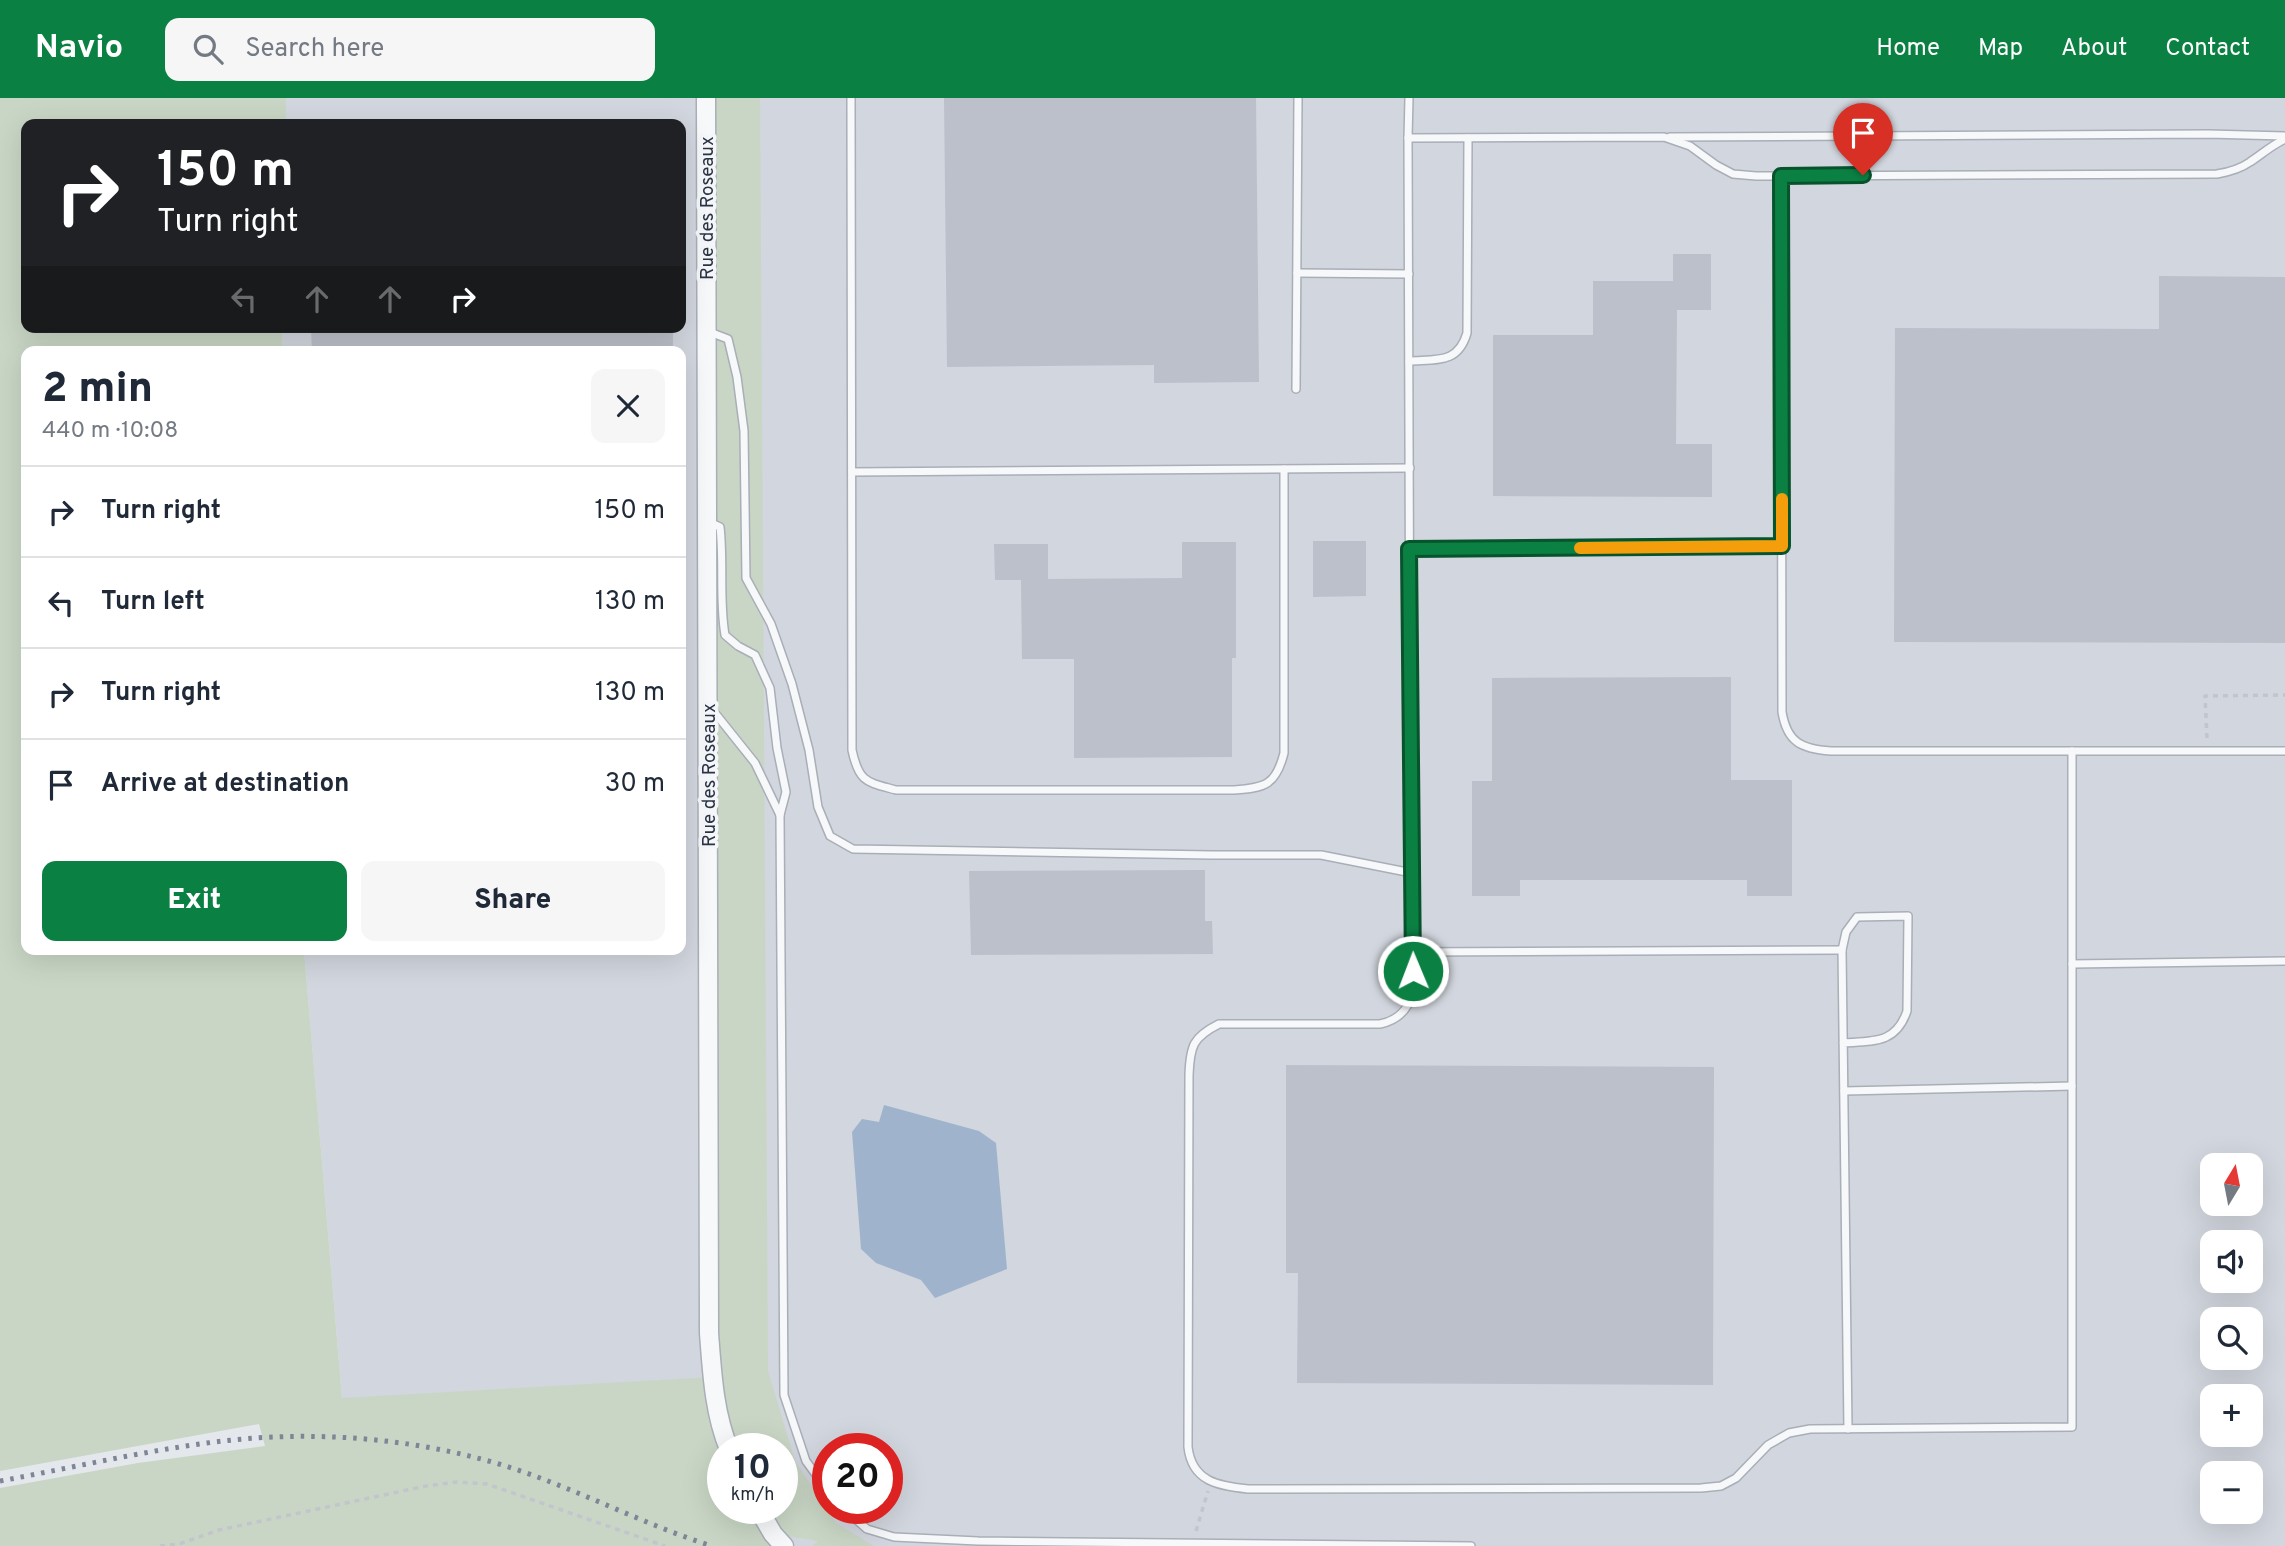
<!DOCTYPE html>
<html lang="en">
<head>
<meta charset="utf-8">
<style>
	body { margin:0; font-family:Overpass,sans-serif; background:#f6f6f7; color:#1f2937; height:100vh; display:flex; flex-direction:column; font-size:26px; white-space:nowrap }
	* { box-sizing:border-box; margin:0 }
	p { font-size:23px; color:#747a83 }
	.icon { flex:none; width:38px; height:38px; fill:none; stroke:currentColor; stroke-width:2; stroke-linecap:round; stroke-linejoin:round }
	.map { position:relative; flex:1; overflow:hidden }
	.panel { position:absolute; left:21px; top:248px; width:665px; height:609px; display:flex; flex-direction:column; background:#fff; border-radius:14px; box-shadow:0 7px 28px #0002 }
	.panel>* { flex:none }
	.hud { position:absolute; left:21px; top:21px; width:665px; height:214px; border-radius:14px; box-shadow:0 7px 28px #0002; background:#202124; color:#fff; overflow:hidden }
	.needle { width:46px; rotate:10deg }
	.buttons { position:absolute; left:2200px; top:1055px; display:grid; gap:14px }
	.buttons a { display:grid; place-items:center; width:63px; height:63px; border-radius:14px; background:#fff; box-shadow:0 7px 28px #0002; font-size:35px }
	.speed { position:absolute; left:707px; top:1335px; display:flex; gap:14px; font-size:35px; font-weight:700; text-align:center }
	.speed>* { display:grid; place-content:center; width:91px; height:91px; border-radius:50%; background:#fff; box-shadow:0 7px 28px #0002; line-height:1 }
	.speed small { font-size:18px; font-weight:400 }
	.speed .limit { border:10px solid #d22; background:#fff; color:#111 }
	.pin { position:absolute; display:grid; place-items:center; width:60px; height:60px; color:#fff; margin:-72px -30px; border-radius:50% 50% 50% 0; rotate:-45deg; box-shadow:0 0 7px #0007 }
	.pin .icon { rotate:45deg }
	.me { position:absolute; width:77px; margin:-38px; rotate:359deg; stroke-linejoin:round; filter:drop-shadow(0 0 5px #0008) }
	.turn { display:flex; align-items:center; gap:24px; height:147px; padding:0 21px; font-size:32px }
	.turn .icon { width:91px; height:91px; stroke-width:2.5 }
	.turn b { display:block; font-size:49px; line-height:60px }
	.lanes { display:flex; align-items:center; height:66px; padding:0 21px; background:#0003; justify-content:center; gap:35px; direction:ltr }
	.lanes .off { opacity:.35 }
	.round { display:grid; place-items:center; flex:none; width:74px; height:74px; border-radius:14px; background:#f6f6f7 }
	.head { display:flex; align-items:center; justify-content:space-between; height:119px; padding:0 21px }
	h1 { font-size:42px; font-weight:800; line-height:52px }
	.action { display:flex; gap:14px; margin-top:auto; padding:14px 21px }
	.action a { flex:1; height:80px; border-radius:14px; background:#0b8043; color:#fff; font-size:28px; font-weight:800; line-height:80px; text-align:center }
	.action a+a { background:#f6f6f7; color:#1f2937 }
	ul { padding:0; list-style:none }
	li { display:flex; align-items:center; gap:21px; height:91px; padding:0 21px; border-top:2px solid #e0e1e3 }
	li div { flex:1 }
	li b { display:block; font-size:26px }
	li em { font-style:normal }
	header { display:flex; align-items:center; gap:42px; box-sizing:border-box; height:98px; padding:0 35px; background:#0b8043; color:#fff }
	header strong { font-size:33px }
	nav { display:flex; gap:38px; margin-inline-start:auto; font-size:24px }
	.search { width:490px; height:63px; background:#f6f6f7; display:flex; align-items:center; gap:18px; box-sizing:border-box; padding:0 24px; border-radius:14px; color:#747a83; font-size:26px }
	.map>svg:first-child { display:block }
	.built { fill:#d2d6de; fill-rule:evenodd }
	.green { fill:#c9d6c5; fill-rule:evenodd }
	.water { fill:#9fb4cc }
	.building { fill:#bbc0ca }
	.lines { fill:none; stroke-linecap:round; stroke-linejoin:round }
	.service-casing { stroke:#a9aeb7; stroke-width:10 }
	.tertiary-casing { stroke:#a9aeb7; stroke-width:21 }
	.path { stroke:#c2c5cb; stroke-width:3.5; stroke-dasharray:5 5; stroke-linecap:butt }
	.service { stroke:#f7f8fa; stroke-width:7 }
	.tertiary { stroke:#f7f8fa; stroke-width:18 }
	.rail { stroke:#7d8696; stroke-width:5; stroke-dasharray:3.5 7; stroke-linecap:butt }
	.route-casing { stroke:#07532c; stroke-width:18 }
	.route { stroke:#0b8043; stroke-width:12 }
	.slow { stroke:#f59e0b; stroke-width:12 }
	.labels { text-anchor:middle; stroke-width:7; stroke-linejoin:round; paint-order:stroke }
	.street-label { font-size:19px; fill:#2b3445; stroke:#f4f6f9 }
</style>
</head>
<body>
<header>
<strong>Navio</strong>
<div class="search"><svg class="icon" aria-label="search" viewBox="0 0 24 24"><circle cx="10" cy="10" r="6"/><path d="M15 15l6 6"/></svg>Search here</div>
<nav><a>Home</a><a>Map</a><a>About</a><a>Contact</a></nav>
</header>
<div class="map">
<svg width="2285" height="1448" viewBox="0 0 2285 1448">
	<rect width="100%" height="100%" fill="#e4e7ec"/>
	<path class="built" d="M286,0H2285V1448H634L342,1300L304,852H681V254H282L283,229H681V26H286ZM2212,1068H2250V1106H2212ZM2212,1144H2250V1183H2212ZM2212,1222H2250V1260H2212ZM2212,1298H2250V1337H2212ZM723,1351H782V1410H723ZM828,1351H887V1410H828ZM2212,1376H2250V1414H2212Z"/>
	<path class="green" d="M0,0H286V26H26V229H283L282,254H26V852H304L342,1300L713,1279L706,0H760L768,1273L795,1363L836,1425L874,1448H812L818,1443L774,1436L770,1448H0V1390L138,1365L265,1348L259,1326L0,1373ZM723,1351H782V1410H723Z"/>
	<polygon class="water" points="884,1007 979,1033 996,1045 1007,1171 935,1200 921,1182 876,1165 861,1151 852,1034 862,1021 879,1024"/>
	<g class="building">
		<polygon points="944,0 1256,0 1259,284 1154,285 1154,267 947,269"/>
		<polygon points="1673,156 1711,156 1711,212 1677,212 1676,346 1712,346 1712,399 1493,398 1493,237 1593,237 1593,183 1673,183"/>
		<polygon points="2159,178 2285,179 2285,545 1894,544 1895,230 2159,231"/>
		<polygon points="311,229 673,229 673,254 312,254"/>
		<polygon points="1313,443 1366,443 1366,498 1313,499"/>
		<polygon points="1182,444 1236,444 1236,560 1232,560 1232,659 1074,660 1074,561 1022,561 1021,482 995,482 994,446 1048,446 1048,481 1182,480"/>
		<polygon points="1731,579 1731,682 1792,682 1792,798 1747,798 1747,782 1520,782 1520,798 1472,798 1472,683 1492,683 1492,580"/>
		<polygon points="1205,772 1205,823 1212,823 1213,856 971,857 969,773"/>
		<polygon points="1286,967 1714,969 1713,1287 1297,1285 1298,1175 1286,1175"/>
	</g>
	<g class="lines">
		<g class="service-casing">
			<g id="service">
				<path d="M851,0L852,652C859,685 867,684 896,692H1234C1265,690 1276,687 1284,655V371"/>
				<path d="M1409,0L1408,40L1664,39L1690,48L1716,67L1733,76L1756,78L2217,76C2229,74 2240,71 2250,64C2262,56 2272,47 2285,41"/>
				<polyline points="1670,39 2208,36 2285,38"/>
				<path d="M1408,40L1410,630L1413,893C1409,911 1399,922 1380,926H1219C1193,939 1190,948 1189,977L1188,1349C1192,1384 1219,1388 1248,1391L1701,1390L1721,1388L1736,1380L1768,1347L1789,1335L1810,1331L2072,1329V653"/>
				<path d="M1781,78L1782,614C1787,644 1801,651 1831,653H2285"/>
				<polyline points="1297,175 1409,176"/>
				<polyline points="707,233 728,241 737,279 744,333 746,480 771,526 792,586 809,652 818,709 830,738 853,751 1211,757 1321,757 1412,775"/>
				<path d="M1409,263C1437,261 1458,266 1467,235L1468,40"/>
				<polyline points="1296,291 1298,0"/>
				<polyline points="852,374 1410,370"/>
				<path d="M707,423L720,429C724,465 719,502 725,537L738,548L755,557L770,590L777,650L786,694L780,717"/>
				<polyline points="1409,451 1782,448"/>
				<polyline points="711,610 755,665 780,717 784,1297 806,1363 828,1393"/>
				<polyline points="1413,854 1842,852"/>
				<polyline points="2072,866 2285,863"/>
				<path d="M1843,945C1873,943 1896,946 1907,913L1908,818L1857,819L1846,834L1842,852L1848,1331"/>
				<polyline points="1844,993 2072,988"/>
				<polyline points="843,1410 867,1431 894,1439 978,1443 1471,1448"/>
			</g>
		</g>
		<g class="tertiary-casing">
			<g id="tertiary">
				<path d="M706,0L709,1235C712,1274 714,1315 729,1351"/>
				<polyline points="758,1410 773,1436 784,1448"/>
			</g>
		</g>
		<g class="path">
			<polyline points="2207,640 2205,598 2285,597"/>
			<polyline points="1196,1433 1208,1393"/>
			<polyline points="160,1448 179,1446 219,1432 426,1388 457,1384 487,1386 665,1448"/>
		</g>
		<use href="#service" class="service"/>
		<use href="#tertiary" class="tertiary"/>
		<path class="rail" d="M0,1383C71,1370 143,1353 215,1344C309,1332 407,1339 499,1366C572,1388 639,1425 712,1448"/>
	</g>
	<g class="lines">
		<g class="route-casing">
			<polyline id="route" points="1413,873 1409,451 1782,448 1781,78 1863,77"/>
		</g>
		<use href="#route" class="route"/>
		<polyline class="slow" points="1580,450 1782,448 1782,401"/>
	</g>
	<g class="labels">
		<g class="street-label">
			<text transform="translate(706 110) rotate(-90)" y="7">Rue des Roseaux</text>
			<text transform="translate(708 677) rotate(-90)" y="7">Rue des Roseaux</text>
		</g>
	</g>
</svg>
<div class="buttons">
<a><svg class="needle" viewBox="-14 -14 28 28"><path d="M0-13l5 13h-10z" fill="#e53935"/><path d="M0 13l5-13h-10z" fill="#747a83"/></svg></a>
<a><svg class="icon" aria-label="sound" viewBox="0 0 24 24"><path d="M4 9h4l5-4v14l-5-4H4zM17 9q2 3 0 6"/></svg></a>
<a><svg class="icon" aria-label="search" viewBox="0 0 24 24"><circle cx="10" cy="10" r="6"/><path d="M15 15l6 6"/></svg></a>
<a>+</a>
<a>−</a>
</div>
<div class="speed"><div>10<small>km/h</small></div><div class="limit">20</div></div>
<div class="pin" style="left:1863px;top:77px;background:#d93025"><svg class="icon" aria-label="arrive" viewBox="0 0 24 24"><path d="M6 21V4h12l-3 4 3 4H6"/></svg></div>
<svg class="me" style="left:1413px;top:873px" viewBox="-20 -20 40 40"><circle r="17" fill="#0b8043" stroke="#fff" stroke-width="3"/><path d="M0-11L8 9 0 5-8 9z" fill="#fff"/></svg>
<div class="hud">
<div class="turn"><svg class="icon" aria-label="right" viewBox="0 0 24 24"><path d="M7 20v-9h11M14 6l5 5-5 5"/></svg><div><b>150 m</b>Turn right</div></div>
<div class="lanes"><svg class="icon off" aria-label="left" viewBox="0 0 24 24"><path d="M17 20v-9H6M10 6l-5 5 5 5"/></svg><svg class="icon off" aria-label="ahead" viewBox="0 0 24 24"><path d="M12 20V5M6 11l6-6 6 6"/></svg><svg class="icon off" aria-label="ahead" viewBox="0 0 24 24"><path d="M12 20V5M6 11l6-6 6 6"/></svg><svg class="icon" aria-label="right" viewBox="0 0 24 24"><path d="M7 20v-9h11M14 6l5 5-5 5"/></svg></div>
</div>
<section class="panel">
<div class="head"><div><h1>2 min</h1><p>440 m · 10:08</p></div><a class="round"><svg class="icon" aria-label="close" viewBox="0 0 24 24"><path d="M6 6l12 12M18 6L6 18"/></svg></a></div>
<ul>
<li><svg class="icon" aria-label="right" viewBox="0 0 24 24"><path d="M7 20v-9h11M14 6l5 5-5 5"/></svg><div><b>Turn right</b></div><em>150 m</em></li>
<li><svg class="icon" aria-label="left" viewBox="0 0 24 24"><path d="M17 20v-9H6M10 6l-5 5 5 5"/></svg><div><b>Turn left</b></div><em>130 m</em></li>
<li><svg class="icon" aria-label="right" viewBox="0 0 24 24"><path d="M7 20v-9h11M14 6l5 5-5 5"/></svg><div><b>Turn right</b></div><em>130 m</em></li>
<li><svg class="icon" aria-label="arrive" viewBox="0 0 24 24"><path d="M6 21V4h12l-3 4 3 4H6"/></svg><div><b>Arrive at destination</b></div><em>30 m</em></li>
</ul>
<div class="action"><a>Exit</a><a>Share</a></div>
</section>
</div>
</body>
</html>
